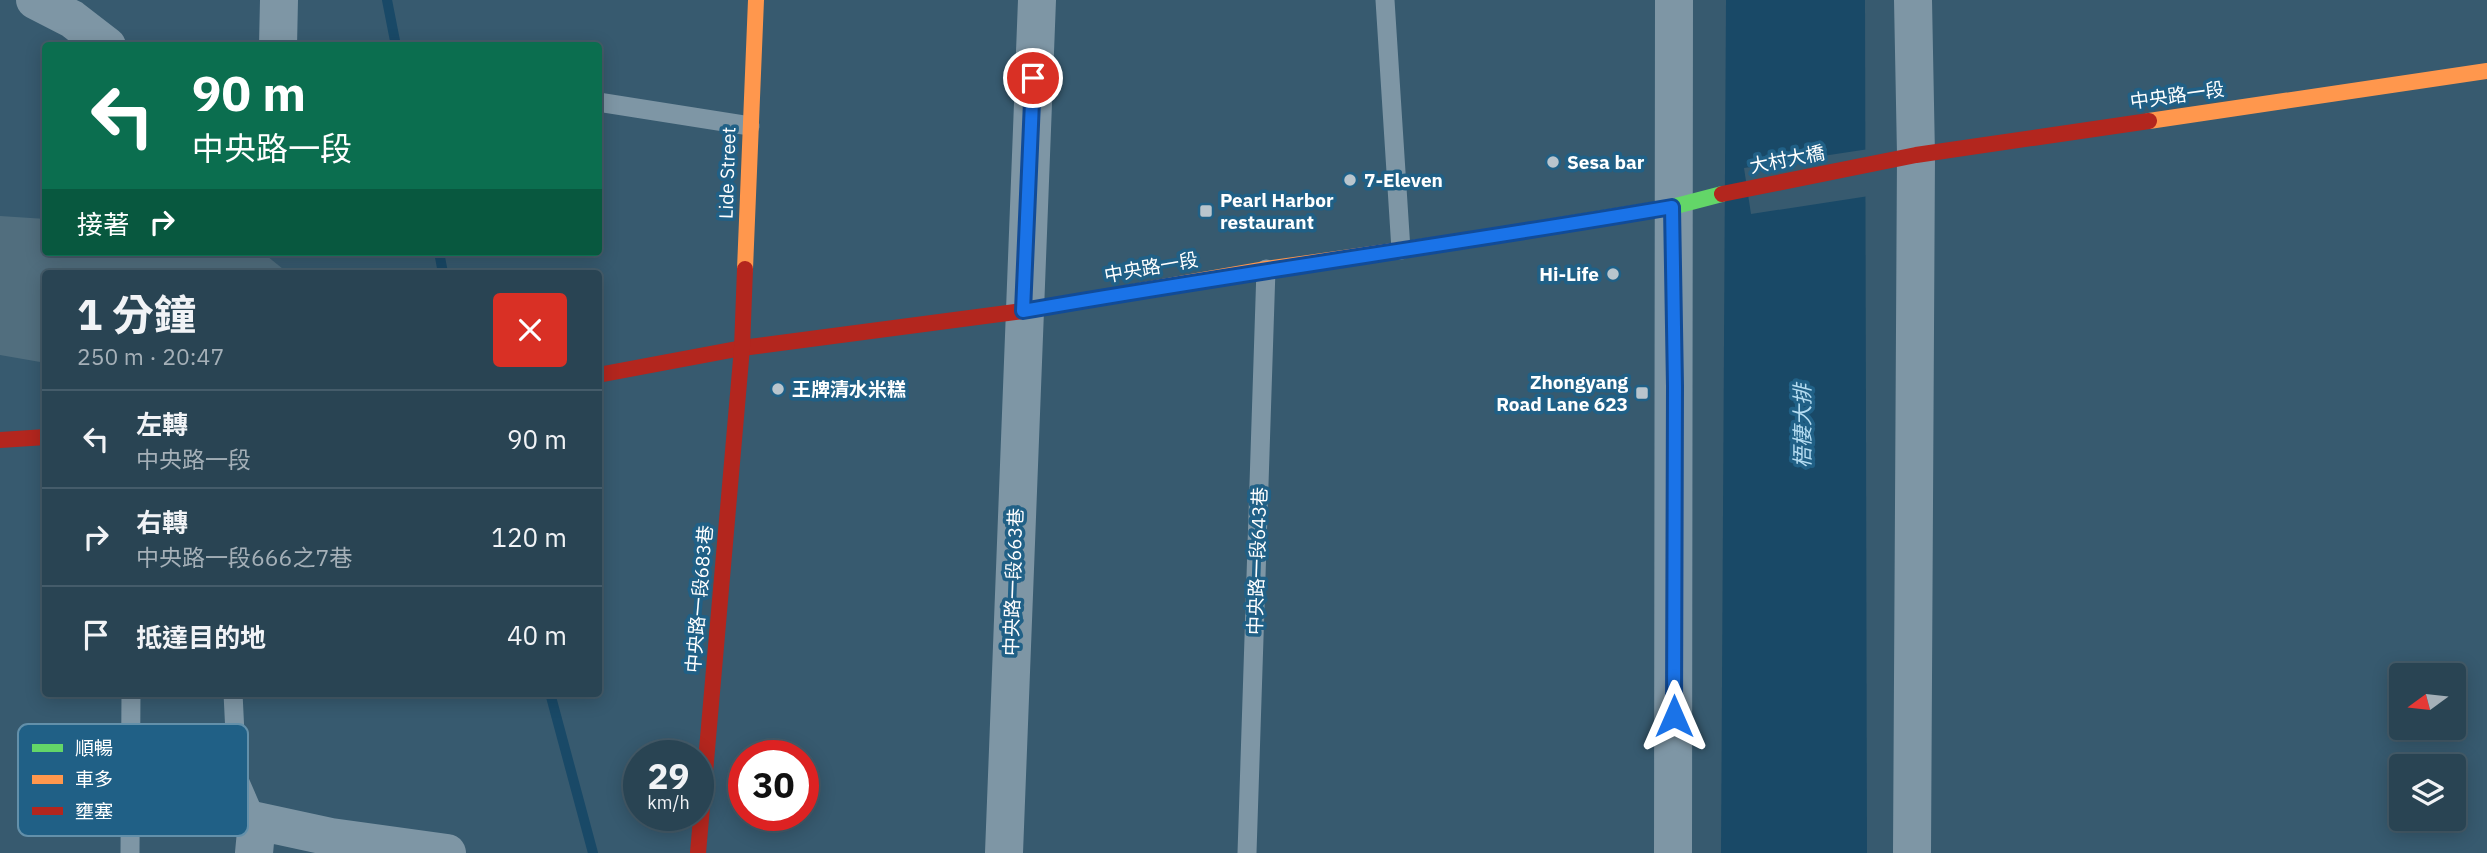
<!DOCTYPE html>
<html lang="zh-TW">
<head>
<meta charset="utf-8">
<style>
	body { margin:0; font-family:"IBM Plex Sans","Noto Sans TC",sans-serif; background:#314b5a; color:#f1f3f6; height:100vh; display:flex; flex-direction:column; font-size:26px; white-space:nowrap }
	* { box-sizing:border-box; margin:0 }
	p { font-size:23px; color:#a5b0b8 }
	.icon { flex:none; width:38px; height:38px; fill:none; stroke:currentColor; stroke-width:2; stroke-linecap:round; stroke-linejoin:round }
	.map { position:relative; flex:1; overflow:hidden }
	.drawer { position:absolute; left:42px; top:270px; width:560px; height:427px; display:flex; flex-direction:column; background:#294453; border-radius:7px; box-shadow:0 4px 18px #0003,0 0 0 2px #455c6a }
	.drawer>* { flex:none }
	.hud { position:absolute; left:42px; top:42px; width:560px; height:214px; border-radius:7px; box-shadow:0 4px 18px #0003,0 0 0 2px #455c6a; background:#0b6e4f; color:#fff; overflow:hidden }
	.needle { width:46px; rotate:255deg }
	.fabs { position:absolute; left:2389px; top:663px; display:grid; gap:14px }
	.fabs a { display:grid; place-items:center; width:77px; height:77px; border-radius:7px; background:#294453; box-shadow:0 4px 18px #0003,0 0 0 2px #455c6a; font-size:35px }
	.speed { position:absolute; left:623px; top:740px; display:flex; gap:14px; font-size:35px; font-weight:700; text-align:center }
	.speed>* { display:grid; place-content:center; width:91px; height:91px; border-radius:50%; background:#294453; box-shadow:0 4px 18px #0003,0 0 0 2px #455c6a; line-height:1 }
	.speed small { font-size:18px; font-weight:400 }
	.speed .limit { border:10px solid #d22; background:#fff; color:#111 }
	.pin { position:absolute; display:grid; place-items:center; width:60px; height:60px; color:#fff; margin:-30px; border:4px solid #fff; border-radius:50%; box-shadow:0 2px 7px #0007 }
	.me { position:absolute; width:77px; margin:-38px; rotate:0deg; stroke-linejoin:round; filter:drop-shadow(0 0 5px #0008) }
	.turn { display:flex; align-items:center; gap:24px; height:147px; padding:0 35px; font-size:32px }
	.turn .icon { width:91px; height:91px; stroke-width:2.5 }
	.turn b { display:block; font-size:49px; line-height:60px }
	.then { display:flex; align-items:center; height:66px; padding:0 35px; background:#0003; gap:14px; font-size:26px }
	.round { display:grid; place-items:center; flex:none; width:74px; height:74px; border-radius:7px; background:#314b5a }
	.overview { display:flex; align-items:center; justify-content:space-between; height:119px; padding:0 35px }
	h1 { font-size:42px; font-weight:700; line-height:52px }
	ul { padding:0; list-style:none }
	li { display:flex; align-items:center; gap:21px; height:98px; padding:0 35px; border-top:2px solid #455c6a }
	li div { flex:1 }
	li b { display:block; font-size:26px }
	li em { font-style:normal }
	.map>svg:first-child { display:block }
	.water { fill:#194967 }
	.pier { fill:#375a6f }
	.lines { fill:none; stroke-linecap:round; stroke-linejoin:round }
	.stream { stroke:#194967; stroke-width:10 }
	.building { fill:#516e7e }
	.lane { stroke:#7e96a5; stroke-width:19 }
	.street { stroke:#7e96a5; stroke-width:38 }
	.fast { stroke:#63d668; stroke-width:16 }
	.slow { stroke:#ff974d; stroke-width:16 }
	.jam { stroke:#b3261e; stroke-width:16 }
	.route-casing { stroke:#114b97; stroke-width:18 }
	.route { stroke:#1a73e8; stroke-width:12 }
	.poi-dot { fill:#b9c5cd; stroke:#206086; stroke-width:2.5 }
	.labels { text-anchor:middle; stroke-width:7; stroke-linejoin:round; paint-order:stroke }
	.street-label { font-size:19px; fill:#fff; stroke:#206086 }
	.poi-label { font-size:19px; font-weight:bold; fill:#fff; stroke:#206086; text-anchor:start }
	.water-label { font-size:21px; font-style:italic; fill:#b5dcf1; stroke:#206086 }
	.key { fill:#206086; stroke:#6390aa; stroke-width:2 }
	.key-label { font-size:19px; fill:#fff }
</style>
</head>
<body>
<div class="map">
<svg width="2487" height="853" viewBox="0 0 2487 853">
	<rect width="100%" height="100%" fill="#375a6f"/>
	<polygon class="water" points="1726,0 1865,0 1867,853 1721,853"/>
	<polygon class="pier" points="1869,149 1869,196 1751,214 1744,168"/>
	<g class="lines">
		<g class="stream">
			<polyline points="387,0 396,46"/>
			<polyline points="439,252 443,273"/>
			<polyline points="550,693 593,853"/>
		</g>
	</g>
	<polygon class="building" points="0,216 46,219 46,252 262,252 288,273 46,273 46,363 0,355"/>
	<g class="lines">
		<g class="lane">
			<polyline points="1385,0 1401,250"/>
			<polyline points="598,102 750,126"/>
			<polyline points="233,693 237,775 257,821"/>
			<polyline points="130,853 131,693"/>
			<polyline points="1247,853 1266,269"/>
		</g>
		<g class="street">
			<polyline points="35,0 72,19 107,46"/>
			<polyline points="278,46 279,0"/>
			<polyline points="254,853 257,821 331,837 447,853"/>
			<polyline points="1004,853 1037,0"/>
			<polyline points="1673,853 1674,0"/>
			<polyline points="1912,853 1916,155 1913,0"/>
		</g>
		<polyline class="fast" points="1463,241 1672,207 1722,194"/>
		<g class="slow">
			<polyline points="2149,121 2487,71"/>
			<polyline points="745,269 756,0"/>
			<polyline points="1117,295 1266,269 1463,241"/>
		</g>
		<g class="jam">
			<polyline points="1722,194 1916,155 2149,121"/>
			<polyline points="598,375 742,348 1023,311 1117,295"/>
			<polyline points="0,440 46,437"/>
			<polyline points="698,853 742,348 745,269"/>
		</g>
	</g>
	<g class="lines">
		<g class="route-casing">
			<path id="route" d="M1033,78L1023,311C1239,273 1456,244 1672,207L1675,386L1674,716"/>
		</g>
		<use href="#route" class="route"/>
	</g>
	<g class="poi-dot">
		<circle cx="1553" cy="162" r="7"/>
		<circle cx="1350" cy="180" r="7"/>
		<rect x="1199" y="204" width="14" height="14" rx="3.5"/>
		<circle cx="1613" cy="274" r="7"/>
		<circle cx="778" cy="389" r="7"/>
		<rect x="1635" y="386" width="14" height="14" rx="3.5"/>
	</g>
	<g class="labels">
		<g class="street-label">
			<text transform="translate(2177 95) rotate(-8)" y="7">中央路一段</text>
			<text transform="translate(1787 159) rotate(-11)" y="7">大村大橋</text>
			<text transform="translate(727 173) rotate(-88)" y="7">Lide Street</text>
			<text transform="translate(1151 267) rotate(-10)" y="7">中央路一段</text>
			<text transform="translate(1257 561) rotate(-88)" y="7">中央路一段643巷</text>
			<text transform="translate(1013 582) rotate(-88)" y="7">中央路一段663巷</text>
			<text transform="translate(699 599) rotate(-85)" y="7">中央路一段683巷</text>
		</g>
		<g class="poi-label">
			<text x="1567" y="169">Sesa bar</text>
			<text x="1364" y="187">7-Eleven</text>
			<text x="1220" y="207">Pearl Harbor<tspan x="1220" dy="22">restaurant</tspan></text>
			<text x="1599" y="281" text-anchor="end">Hi-Life</text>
			<text x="1628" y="389" text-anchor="end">Zhongyang<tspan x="1628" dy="22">Road Lane 623</tspan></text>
			<text x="792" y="396">王牌清水米糕</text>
		</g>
		<g class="water-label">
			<text transform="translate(1803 426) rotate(-90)" y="7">梧棲大排</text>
		</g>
	</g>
	<rect x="18" y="724" width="230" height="112" rx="10" class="key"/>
	<rect x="32" y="744" width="31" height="8" fill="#63d668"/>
	<rect x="32" y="775" width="31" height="9" fill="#ff974d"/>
	<rect x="32" y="807" width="31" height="8" fill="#b3261e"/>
	<g class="key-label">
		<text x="75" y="755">順暢</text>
		<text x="75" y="786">車多</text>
		<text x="75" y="818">壅塞</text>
	</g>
</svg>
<div class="fabs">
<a><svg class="needle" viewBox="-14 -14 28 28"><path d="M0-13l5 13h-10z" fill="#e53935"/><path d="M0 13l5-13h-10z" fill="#a5b0b8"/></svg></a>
<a><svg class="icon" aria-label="layers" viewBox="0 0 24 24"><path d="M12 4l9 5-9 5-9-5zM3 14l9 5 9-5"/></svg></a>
</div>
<div class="speed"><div>29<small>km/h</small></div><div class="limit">30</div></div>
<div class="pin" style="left:1033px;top:78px;background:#d93025"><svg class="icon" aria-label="arrive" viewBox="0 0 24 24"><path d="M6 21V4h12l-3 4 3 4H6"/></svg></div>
<svg class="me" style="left:1674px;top:716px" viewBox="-20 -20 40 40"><path d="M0-17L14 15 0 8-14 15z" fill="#1a73e8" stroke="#fff" stroke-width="4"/></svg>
<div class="hud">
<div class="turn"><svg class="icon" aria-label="left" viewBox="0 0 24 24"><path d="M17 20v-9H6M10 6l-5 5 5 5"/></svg><div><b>90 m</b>中央路一段</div></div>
<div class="then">接著<svg class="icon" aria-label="right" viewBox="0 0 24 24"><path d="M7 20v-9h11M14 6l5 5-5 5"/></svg></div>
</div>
<section class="drawer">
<div class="overview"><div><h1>1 分鐘</h1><p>250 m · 20:47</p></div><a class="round" style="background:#d93025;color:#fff"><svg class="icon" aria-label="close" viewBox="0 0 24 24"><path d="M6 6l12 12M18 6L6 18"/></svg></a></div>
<ul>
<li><svg class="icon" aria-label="left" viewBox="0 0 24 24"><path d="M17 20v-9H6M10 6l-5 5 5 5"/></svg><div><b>左轉</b><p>中央路一段</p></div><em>90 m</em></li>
<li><svg class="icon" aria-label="right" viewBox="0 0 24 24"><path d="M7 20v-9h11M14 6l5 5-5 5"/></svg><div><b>右轉</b><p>中央路一段666之7巷</p></div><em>120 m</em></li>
<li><svg class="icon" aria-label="arrive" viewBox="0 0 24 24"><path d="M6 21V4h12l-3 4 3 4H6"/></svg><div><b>抵達目的地</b></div><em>40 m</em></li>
</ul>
</section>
</div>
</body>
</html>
